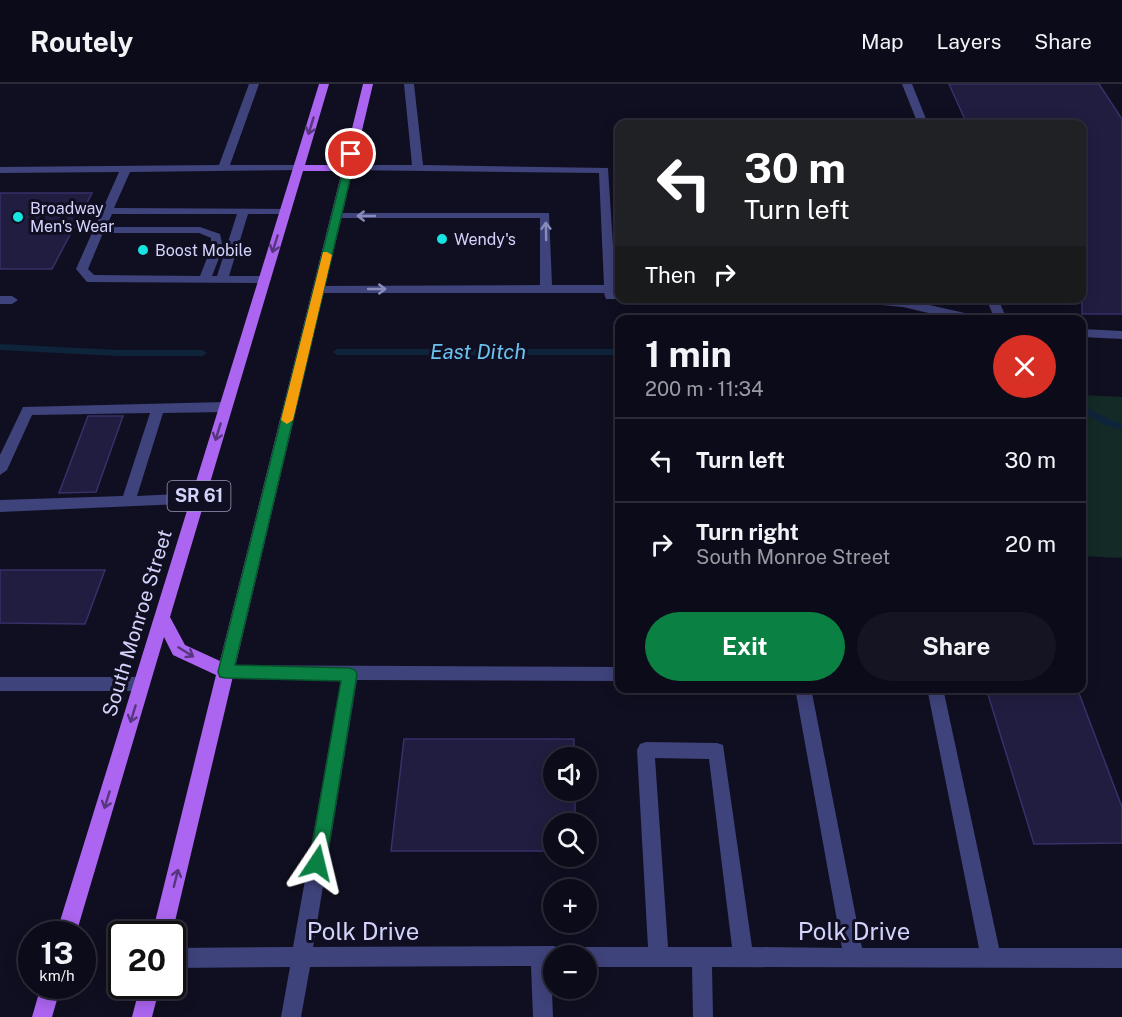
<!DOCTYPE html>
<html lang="en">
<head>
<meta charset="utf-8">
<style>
	body { margin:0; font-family:"Public Sans",sans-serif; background:#151422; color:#f1f3f6; height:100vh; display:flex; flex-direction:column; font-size:22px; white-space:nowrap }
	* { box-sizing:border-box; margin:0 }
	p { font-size:20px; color:#9a9ba2 }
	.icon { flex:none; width:33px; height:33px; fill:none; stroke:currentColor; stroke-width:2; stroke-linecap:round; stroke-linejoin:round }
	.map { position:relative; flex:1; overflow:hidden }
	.side { position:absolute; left:615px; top:231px; width:471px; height:378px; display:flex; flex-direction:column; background:#0c0b19; border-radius:12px; box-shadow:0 3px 15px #0003,0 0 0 2px #2c2b38 }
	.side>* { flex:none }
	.hud { position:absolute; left:615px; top:36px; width:471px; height:183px; border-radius:12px; box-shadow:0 3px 15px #0003,0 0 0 2px #2c2b38; background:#202124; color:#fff; overflow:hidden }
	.fabs { position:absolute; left:543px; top:663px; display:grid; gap:12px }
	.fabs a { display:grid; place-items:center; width:54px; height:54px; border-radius:50%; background:#0c0b19; box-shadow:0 3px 15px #0003,0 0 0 2px #2c2b38; font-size:30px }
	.speed { position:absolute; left:18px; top:837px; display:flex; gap:12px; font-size:30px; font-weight:700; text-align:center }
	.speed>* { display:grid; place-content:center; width:78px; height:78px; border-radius:50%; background:#0c0b19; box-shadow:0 3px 15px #0003,0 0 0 2px #2c2b38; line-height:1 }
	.speed small { font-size:15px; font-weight:400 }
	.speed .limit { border:3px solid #111; border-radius:9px; background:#fff; color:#111 }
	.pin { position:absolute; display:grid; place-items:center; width:51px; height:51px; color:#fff; margin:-26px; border:3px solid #fff; border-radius:50%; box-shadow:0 2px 6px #0007 }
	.me { position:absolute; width:66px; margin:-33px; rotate:10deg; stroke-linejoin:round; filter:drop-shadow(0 0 4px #0008) }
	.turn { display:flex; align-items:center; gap:21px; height:126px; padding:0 30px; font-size:27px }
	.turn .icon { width:78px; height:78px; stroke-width:2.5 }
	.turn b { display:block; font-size:42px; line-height:51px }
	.then { display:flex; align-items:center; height:57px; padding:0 30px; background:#0003; gap:12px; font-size:22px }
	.round { display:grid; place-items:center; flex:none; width:63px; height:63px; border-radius:32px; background:#151422 }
	.headline { display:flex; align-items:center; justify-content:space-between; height:102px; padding:0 30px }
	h1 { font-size:36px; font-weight:700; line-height:45px }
	.button { display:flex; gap:12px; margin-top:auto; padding:12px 30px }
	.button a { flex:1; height:69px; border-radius:36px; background:#0b8043; color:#fff; font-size:24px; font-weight:700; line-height:69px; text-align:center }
	.button a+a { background:#151422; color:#f1f3f6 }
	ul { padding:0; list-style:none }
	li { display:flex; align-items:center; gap:18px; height:84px; padding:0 30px; border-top:2px solid #2c2b38 }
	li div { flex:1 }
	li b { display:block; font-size:22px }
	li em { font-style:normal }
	header { display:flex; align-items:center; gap:36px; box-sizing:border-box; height:84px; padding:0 30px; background:#0c0b19; border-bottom:2px solid #2c2b38 }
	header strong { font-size:28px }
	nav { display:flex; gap:33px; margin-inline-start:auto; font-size:21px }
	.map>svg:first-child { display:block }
	.green { fill:#132a26 }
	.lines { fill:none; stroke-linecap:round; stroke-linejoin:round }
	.stream { fill:#0e243b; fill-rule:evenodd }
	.building { fill:#201d40; stroke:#363169; stroke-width:1.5 }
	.minor { fill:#3f437b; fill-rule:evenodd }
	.major { fill:#ac65f0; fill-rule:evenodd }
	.oneway { stroke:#56367e }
	.oneway2 { stroke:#898bbb }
	.route { fill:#0b8043; stroke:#07532c; stroke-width:1.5 }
	.slow { fill:#f59e0b }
	.poi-dot { fill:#16e4e1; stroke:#100f21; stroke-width:2 }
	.labels { text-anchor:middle; stroke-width:6; stroke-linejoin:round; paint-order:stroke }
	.far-poi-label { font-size:16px; fill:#d3d3fb; stroke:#100f21; text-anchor:start }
	.shield { fill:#100f21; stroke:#9898ba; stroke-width:1.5 }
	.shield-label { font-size:18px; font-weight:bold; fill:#d3d3fb }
	.street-label { font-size:20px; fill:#d3d3fb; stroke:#100f21 }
	.water-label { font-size:21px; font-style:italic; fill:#6bc2f1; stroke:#100f21 }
	.near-street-label { font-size:24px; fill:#d3d3fb; stroke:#100f21 }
</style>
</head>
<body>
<header>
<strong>Routely</strong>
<nav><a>Map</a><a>Layers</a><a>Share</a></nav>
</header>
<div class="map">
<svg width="1122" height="933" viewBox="0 0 1122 933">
	<rect width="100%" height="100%" fill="#100f21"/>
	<polygon class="green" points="1082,311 1122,313 1122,474 1082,472"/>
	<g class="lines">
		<g class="stream">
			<polygon points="0,260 118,266 203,266 207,269 203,272 118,272 0,266"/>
			<polygon points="337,265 620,265 620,271 337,271 333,268"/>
			<polygon points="1082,321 1111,336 1122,340 1122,346 1105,341 1082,328"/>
		</g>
	</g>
	<g class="building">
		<polygon points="949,0 1099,0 1122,35 1122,230 1082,230 1082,40 967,40"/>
		<polygon points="0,109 92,109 52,185 0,185"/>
		<polygon points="88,332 123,332 96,408 59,409"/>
		<polygon points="0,486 105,486 85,540 0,539"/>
		<polygon points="986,604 1077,604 1122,723 1122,759 1034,760"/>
		<polygon points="404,655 574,655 574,674 554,674 554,706 575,706 575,740 554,740 554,767 391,767"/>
	</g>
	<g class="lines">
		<g class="minor">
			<path d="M249,0H259L230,81H298L303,84L302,86L130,88L114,124L289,125V129L285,130H248L229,192H264L268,193V199L87,198L76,185L119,88L0,89V83L219,81ZM112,130H237L217,192H212L223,164L220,150L200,143H106ZM103,149H199L211,154V164L200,192L94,191L88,185Z"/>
			<polygon points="404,0 414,0 423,81 608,84 616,208 620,208 620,214 624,215 606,215 604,209 314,209 312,206 318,202 540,201 540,134 332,134 330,132 336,129 549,129 552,201 604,201 599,89 344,86 343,84 348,81 412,81"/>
			<polygon points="902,0 912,0 928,40 918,40"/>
			<polygon points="0,212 12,212 18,216 12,220 0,220"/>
			<polygon points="844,214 903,215 978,232 984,236 958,236 903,223 850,218"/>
			<polygon points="986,214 998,214 1007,236 995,236"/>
			<polygon points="1082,245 1122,247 1122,255 1082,253"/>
			<polygon points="225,318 232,323 225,328 163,329 137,412 198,409 203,411 205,415 203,419 0,428 0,416 123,412 150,329 32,331 7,386 0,391 0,371 23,323"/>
			<polygon points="226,581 620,583 620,597 357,596 313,863 554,862 561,865 564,872 554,872 554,882 551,882 553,933 533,933 531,882 310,883 301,933 281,933 290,883 172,884 172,864 293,863 341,596 226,595 220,593 218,588 220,583"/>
			<polygon points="0,593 142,593 148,595 150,600 148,605 142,607 0,607"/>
			<path d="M795,604H811L862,864H979L927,604H943L999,864H1122V884L712,883L713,933H693L692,883H586V872H577L579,866L586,863H648L637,666L640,660L646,658L717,659L723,661L752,863L842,864ZM655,674L709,675L732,863H668Z"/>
		</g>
		<g class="major">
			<path d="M319,0H329L305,81H343L363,0H373L172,850H152L216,591L173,571L164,553L76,850H56ZM303,87H342L220,577L185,561L170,533Z"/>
			<polygon points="41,902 61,902 52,933 32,933"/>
			<polygon points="140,902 160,902 152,933 132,933"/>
		</g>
	</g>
	<defs><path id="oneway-shaft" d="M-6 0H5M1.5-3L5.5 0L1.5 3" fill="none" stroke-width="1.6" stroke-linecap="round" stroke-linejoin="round" transform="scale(1.5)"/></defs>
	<g class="oneway">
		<use href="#oneway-shaft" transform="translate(311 42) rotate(107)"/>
		<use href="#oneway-shaft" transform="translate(275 160) rotate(107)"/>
		<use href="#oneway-shaft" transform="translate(218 348) rotate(107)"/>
		<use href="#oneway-shaft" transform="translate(186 568) rotate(32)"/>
		<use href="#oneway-shaft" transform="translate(133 630) rotate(107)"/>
		<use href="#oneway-shaft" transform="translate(107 716) rotate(107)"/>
		<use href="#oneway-shaft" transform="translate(176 794) rotate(-76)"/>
	</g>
	<g class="oneway2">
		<use href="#oneway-shaft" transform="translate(366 132) rotate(180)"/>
		<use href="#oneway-shaft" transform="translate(546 147) rotate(-91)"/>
		<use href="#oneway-shaft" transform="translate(377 205)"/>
	</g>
	<polygon class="route" points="351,67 356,70 235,581 350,584 355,586 357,590 326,779 323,785 317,788 311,785 309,779 341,597 226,594 220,593 218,588 347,70"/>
	<polygon class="slow" points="323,168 327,168 332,171 293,336 287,340 281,336"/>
	<g class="poi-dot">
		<circle cx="18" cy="133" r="6"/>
		<circle cx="442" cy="155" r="6"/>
		<circle cx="143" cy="166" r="6"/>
	</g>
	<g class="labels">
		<g class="far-poi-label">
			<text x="30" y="130">Broadway<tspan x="30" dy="18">Men's Wear</tspan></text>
			<text x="454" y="161">Wendy's</text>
			<text x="155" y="172">Boost Mobile</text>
		</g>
		<rect class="shield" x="167.5" y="397" width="63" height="30" rx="4.5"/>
		<g class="shield-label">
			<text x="199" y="418">SR 61</text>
		</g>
		<g class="street-label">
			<text transform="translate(137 539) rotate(-73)" y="7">South Monroe Street</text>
		</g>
		<g class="water-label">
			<text x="478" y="275">East Ditch</text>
		</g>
		<g class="near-street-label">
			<text x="363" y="856">Polk Drive</text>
			<text x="854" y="856">Polk Drive</text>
		</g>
	</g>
</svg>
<div class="fabs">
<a><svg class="icon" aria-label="sound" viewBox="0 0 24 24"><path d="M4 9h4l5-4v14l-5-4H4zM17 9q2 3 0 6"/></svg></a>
<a><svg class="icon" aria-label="search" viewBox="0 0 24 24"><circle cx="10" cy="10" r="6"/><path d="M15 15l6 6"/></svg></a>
<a>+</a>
<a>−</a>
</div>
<div class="speed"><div>13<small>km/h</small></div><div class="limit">20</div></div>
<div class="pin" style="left:351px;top:70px;background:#d93025"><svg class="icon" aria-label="arrive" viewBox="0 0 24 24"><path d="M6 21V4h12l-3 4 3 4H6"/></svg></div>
<svg class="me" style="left:317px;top:779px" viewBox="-20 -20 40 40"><path d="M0-17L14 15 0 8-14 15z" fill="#0b8043" stroke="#fff" stroke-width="4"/></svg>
<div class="hud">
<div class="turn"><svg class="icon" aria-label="left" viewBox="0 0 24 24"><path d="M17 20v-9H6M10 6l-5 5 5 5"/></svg><div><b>30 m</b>Turn left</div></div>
<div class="then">Then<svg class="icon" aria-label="right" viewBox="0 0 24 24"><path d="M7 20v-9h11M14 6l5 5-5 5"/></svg></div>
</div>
<section class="side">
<div class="headline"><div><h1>1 min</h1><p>200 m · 11:34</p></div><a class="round" style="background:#d93025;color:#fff"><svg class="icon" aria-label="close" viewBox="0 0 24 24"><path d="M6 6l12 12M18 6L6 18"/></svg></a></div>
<ul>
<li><svg class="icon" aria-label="left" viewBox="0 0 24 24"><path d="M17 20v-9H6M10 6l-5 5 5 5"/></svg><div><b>Turn left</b></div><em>30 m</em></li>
<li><svg class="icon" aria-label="right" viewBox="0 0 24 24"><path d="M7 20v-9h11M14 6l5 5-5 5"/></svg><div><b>Turn right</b><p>South Monroe Street</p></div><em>20 m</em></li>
</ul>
<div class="button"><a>Exit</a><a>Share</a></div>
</section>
</div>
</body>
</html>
